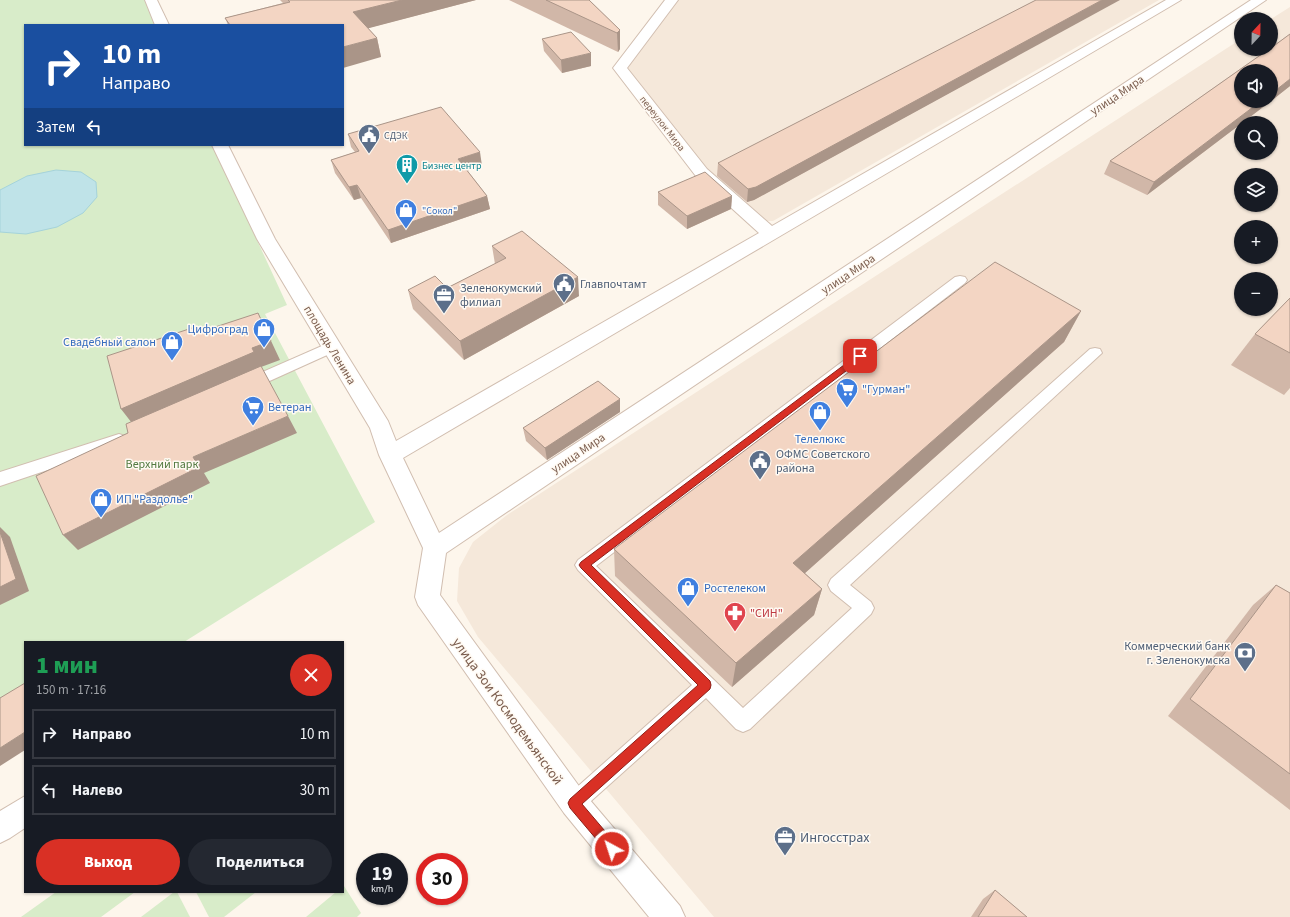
<!DOCTYPE html>
<html lang="ru">
<head>
<meta charset="utf-8">
<style>
	body { margin:0; font-family:"Source Sans 3",sans-serif; background:#242831; color:#f1f3f6; height:100vh; display:flex; flex-direction:column; font-size:15px; white-space:nowrap }
	* { box-sizing:border-box; margin:0 }
	p { font-size:13px; color:#9ea1a6 }
	.icon { flex:none; width:22px; height:22px; fill:none; stroke:currentColor; stroke-width:2; stroke-linecap:round; stroke-linejoin:round }
	.map { position:relative; flex:1; overflow:hidden }
	.panel { position:absolute; left:24px; top:641px; width:320px; height:252px; display:flex; flex-direction:column; background:#171b24; border-radius:0px; box-shadow:0 1px 3px #0004 }
	.panel>* { flex:none }
	.banner { position:absolute; left:24px; top:24px; width:320px; height:122px; border-radius:0px; box-shadow:0 1px 3px #0004; background:#1a4fa0; color:#fff; overflow:hidden }
	.needle { width:26px; rotate:22deg }
	.tools { position:absolute; left:1234px; top:12px; display:grid; gap:8px }
	.tools a { display:grid; place-items:center; width:44px; height:44px; border-radius:50%; background:#171b24; box-shadow:0 1px 3px #0004; font-size:20px }
	.speed { position:absolute; left:356px; top:853px; display:flex; gap:8px; font-size:20px; font-weight:700; text-align:center }
	.speed>* { display:grid; place-content:center; width:52px; height:52px; border-radius:50%; background:#171b24; box-shadow:0 1px 3px #0004; line-height:1 }
	.speed small { font-size:10px; font-weight:400 }
	.speed .limit { border:6px solid #d22; background:#fff; color:#111 }
	.pin { position:absolute; display:grid; place-items:center; width:34px; height:34px; color:#fff; margin:-17px; border-radius:8px; box-shadow:0 2px 6px #0006 }
	.me { position:absolute; width:44px; margin:-22px; rotate:320deg; stroke-linejoin:round; filter:drop-shadow(0 0 3px #0008) }
	.turn { display:flex; align-items:center; gap:14px; height:84px; padding:0 12px; font-size:18px }
	.turn .icon { width:52px; height:52px; stroke-width:2.5 }
	.turn b { display:block; font-size:28px; line-height:34px }
	.then { display:flex; align-items:center; height:38px; padding:0 12px; background:#0003; gap:8px; font-size:15px }
	.round { display:grid; place-items:center; flex:none; width:42px; height:42px; border-radius:21px; background:#242831 }
	.overview { display:flex; align-items:center; justify-content:space-between; height:68px; padding:0 12px }
	h1 { font-size:24px; font-weight:800; line-height:30px; color:#1e9e55 }
	.button { display:flex; gap:8px; margin-top:auto; padding:8px 12px }
	.button a { flex:1; height:46px; border-radius:24px; background:#d93025; color:#fff; font-size:16px; font-weight:800; line-height:46px; text-align:center }
	.button a+a { background:#242831; color:#f1f3f6 }
	ul { padding:0; list-style:none }
	li { display:flex; align-items:center; gap:12px; height:50px; margin:0 8px 6px; padding:0 4px; border:2px solid #363941; border-radius:0px }
	li div { flex:1 }
	li b { display:block; font-size:15px }
	li em { font-style:normal }
	.map>svg:first-child { display:block }
	.residential { fill:#f5e8da; fill-rule:evenodd }
	.green { fill:#d8ecc9 }
	.water { fill:#bfe3e8; stroke:#a5d3da }
	.lines { fill:none; stroke-linecap:round; stroke-linejoin:round }
	.service-casing { stroke:#d1beb0; stroke-width:2 }
	.minor-casing { stroke:#d1beb0; stroke-width:2 }
	.service { fill:#fff; fill-rule:evenodd }
	.minor { fill:#fff; fill-rule:evenodd }
	.wall { fill:#d1b7a8 }
	.shaded-wall { fill:#aa9588 }
	.building { fill:#f3d5c3; stroke:#aa9588 }
	.route { fill:#d93025; stroke:#8d1f18 }
	.labels { text-anchor:middle; stroke-width:3; stroke-linejoin:round; paint-order:stroke }
	.far-street-label { font-size:10px; fill:#7a5c4d; stroke:#fffaf3 }
	.far-service-label { font-size:10px; fill:#4e5e75; stroke:#fffaf3; text-anchor:start }
	.far-culture-label { font-size:10px; fill:#0d838f; stroke:#fffaf3; text-anchor:start }
	.far-shop-label { font-size:10px; fill:#366cbe; stroke:#fffaf3; text-anchor:start }
	.street-label { font-size:12px; fill:#7a5c4d; stroke:#fffaf3 }
	.service-label { font-size:12px; fill:#4e5e75; stroke:#fffaf3; text-anchor:start }
	.shop-label { font-size:12px; fill:#366cbe; stroke:#fffaf3; text-anchor:start }
	.park-label { font-size:12px; fill:#537a41; stroke:#fffaf3 }
	.health-label { font-size:12px; fill:#be3a42; stroke:#fffaf3; text-anchor:start }
	.near-street-label { font-size:14px; fill:#7a5c4d; stroke:#fffaf3 }
	.near-service-label { font-size:14px; fill:#4e5e75; stroke:#fffaf3; text-anchor:start }
</style>
</head>
<body>
<div class="map">
<svg width="1290" height="917" viewBox="0 0 1290 917">
	<rect width="100%" height="100%" fill="#fdf6ec"/>
	<g class="residential">
		<polygon points="678,0 1159,0 773,221 766,221 708,170 627,68"/>
		<path d="M1290,7V917H714L478,637L457,601L459,568L473,542L507,515L1241,39V49H1271V19ZM1241,71H1271V101H1241ZM1241,123H1271V153H1241ZM1241,175H1271V205H1241ZM1241,227H1271V257H1241ZM1241,279H1271V309H1241Z"/>
	</g>
	<g class="green">
		<polygon points="0,0 147,0 159,25 25,25 25,145 213,145 287,305 265,314 375,522 184,642 25,642 25,742 0,758"/>
		<polygon points="344,886 361,913 357,917 306,917 336,892 343,892"/>
		<polygon points="56,892 135,892 101,917 21,917"/>
		<polygon points="174,892 177,892 190,917 141,917"/>
		<polygon points="196,892 256,892 224,917 209,917"/>
	</g>
	<polygon class="water" points="56,170 81,172 96,182 97,197 83,213 57,227 26,234 0,232 0,190 27,176"/>
	<g class="lines">
		<g class="service-casing">
			<g id="service">
				<polygon points="960,276 965,277 967,280 965,283 596,566 743,708 852,608 831,591 828,585 831,579 1090,349 1095,348 1100,349 1102,353 850,585 871,602 874,608 871,614 750,729 743,732 736,729 706,698 581,810 574,813 567,810 564,803 567,796 692,685 578,570 575,565 578,560 955,277"/>
				<polygon points="331,342 336,343 338,347 336,351 252,389 247,390 242,389 240,385 242,381"/>
				<polygon points="119,434 125,436 127,440 125,444 0,486 0,472"/>
			</g>
		</g>
		<g class="minor-casing">
			<g id="minor">
				<polygon points="145,0 157,0 169,25 155,25"/>
				<polygon points="665,0 678,0 627,68 707,169 772,226 1166,0 1181,0 403,458 439,533 1251,0 1266,0 446,553 440,595 584,793 680,906 685,917 649,917 564,813 418,605 415,597 423,548 379,455 370,428 257,239 212,145 228,145 275,239 388,421 396,441 759,233 695,175 613,68"/>
				<polygon points="25,796 25,828 10,838 0,843 0,811"/>
			</g>
		</g>
		<use href="#service" class="service"/>
		<use href="#minor" class="minor"/>
	</g>
	<g class="wall">
		<polygon points="280,0 476,0 368,28 377,38 381,57 343,25 228,25 225,18 283,3"/>
		<polygon points="509,0 589,0 620,30 620,49 618,52"/>
		<polygon points="1290,34 1290,86 1271,101 1271,71 1241,101 1271,101 1147,195 1104,174 1110,161"/>
		<polygon points="542,39 591,66 562,73 544,51"/>
		<polygon points="993,69 754,200 747,202 717,176 718,163"/>
		<polygon points="348,134 482,166 467,170 487,196 490,209 391,243 361,198 354,200 335,173 331,160 355,152 351,147"/>
		<polygon points="658,192 732,196 731,209 687,229 658,205"/>
		<polygon points="492,246 579,296 464,360 413,309 408,290 447,288 495,264"/>
		<polygon points="1290,298 1290,388 1284,395 1231,365 1255,334"/>
		<polygon points="1081,311 1064,342 805,573 822,589 814,615 732,687 615,576 614,549"/>
		<polygon points="620,399 620,412 547,460 526,441 523,428"/>
		<polygon points="1276,585 1290,593 1290,810 1168,716 1253,605"/>
		<polygon points="995,890 1027,917 971,917 983,899"/>
	</g>
	<g class="shaded-wall">
		<polygon points="402,0 476,0 358,31 353,12"/>
		<polygon points="1102,0 1120,0 754,200 747,202 748,189"/>
		<polygon points="620,30 620,49 618,52 617,33"/>
		<polygon points="377,38 381,57 343,68 343,47"/>
		<polygon points="591,53 591,66 562,73 561,60"/>
		<polygon points="1290,79 1290,86 1271,101 1271,94"/>
		<polygon points="1261,101 1271,101 1147,195 1154,182"/>
		<polygon points="480,152 482,166 460,173 458,159"/>
		<polygon points="357,185 361,198 354,200 349,187"/>
		<polygon points="487,196 490,209 391,243 388,230"/>
		<polygon points="732,196 731,209 687,229 687,216"/>
		<polygon points="578,277 579,296 464,360 460,341"/>
		<polygon points="1081,311 1064,342 786,590 793,563"/>
		<polygon points="258,313 280,360 261,367 135,427 121,409"/>
		<polygon points="620,399 620,412 547,460 545,448"/>
		<polygon points="288,416 297,433 204,473 210,483 78,550 63,535 193,457"/>
		<polygon points="0,527 10,537 29,591 0,605"/>
		<polygon points="822,589 814,615 732,687 736,663"/>
		<polygon points="25,732 25,750 0,766 0,748"/>
	</g>
	<g class="building">
		<polygon points="288,0 402,0 353,12 377,38 343,47 343,25 230,25 225,18 290,2"/>
		<polygon points="546,0 589,0 620,30 617,33"/>
		<polygon points="1036,0 1102,0 756,187 748,189 718,163"/>
		<polygon points="571,32 591,53 561,60 542,39"/>
		<polygon points="1290,34 1290,79 1271,94 1271,71 1241,71 1241,101 1261,101 1154,182 1110,161 1269,49 1271,49 1271,48"/>
		<polygon points="441,107 480,152 458,159 487,196 388,230 357,185 349,187 331,160 359,151 348,134"/>
		<polygon points="705,172 732,196 687,216 658,192"/>
		<polygon points="522,231 578,277 460,341 408,290 435,276 447,288 506,258 492,246"/>
		<polygon points="995,262 1081,311 793,563 822,589 736,663 614,549"/>
		<polygon points="1290,298 1290,353 1255,334"/>
		<polygon points="258,313 271,341 252,348 254,352 121,409 107,356 195,327 197,333"/>
		<polygon points="261,366 288,416 193,457 199,467 63,535 36,476 128,433 126,424"/>
		<polygon points="598,381 620,399 545,448 523,428"/>
		<polygon points="0,532 16,579 0,587"/>
		<polygon points="1276,585 1290,593 1290,774 1190,699"/>
		<polygon points="25,683 25,732 0,748 0,698"/>
		<polygon points="995,890 1027,917 978,917"/>
	</g>
	<polygon class="route" points="860,353 864,356 863,358 591,565 710,681 711,685 710,689 582,804 616,844 618,849 616,853 612,855 608,853 570,808 568,803 570,799 698,685 581,568 579,565 581,562"/>
	<defs>
		<g id="civic-pin" transform="scale(1.15)"><path d="M0 17L-7.5 6A9.5 9.5 0 1 1 7.5 6Z" fill="#5c6f8a" stroke="#fffaf3"/><path d="M-.6-6.5H3V-4.5H.6V-3L4-1V1h2V6H-6V1h2V-1L-.6-3ZM-1.2 2.5V6h2.4V2.5Z" fill="#fff"/></g>
		<g id="building-pin" transform="scale(1.15)"><path d="M0 17L-7.5 6A9.5 9.5 0 1 1 7.5 6Z" fill="#0f9aa8" stroke="#fffaf3"/><path d="M-4-6H4V6H1V3H-1V6H-4ZM-2.5-4.3h1.7v1.8h-1.7ZM.8-4.3h1.7v1.8H.8ZM-2.5-1h1.7V.8h-1.7ZM.8-1h1.7V.8H.8Z" fill="#fff"/></g>
		<g id="shop-pin" transform="scale(1.15)"><path d="M0 17L-7.5 6A9.5 9.5 0 1 1 7.5 6Z" fill="#3f7fe0" stroke="#fffaf3"/><path d="M-5-2.5h2.3a2.7 3.5 0 0 1 5.4 0H5L5.5 6h-11ZM-1.5-2.5h3a1.5 2.3 0 0 0-3 0Z" fill="#fff"/></g>
		<g id="office-pin" transform="scale(1.15)"><path d="M0 17L-7.5 6A9.5 9.5 0 1 1 7.5 6Z" fill="#5c6f8a" stroke="#fffaf3"/><path d="M-6-3h4V-5.5h4V-3h4V5H-6ZM-1-4.5V-3h2v-1.5ZM-6 0V1H6V0Z" fill="#fff"/></g>
		<g id="supermarket-pin" transform="scale(1.15)"><path d="M0 17L-7.5 6A9.5 9.5 0 1 1 7.5 6Z" fill="#3f7fe0" stroke="#fffaf3"/><path d="M-6-5.5h2.5l.6 2H6L4.5 2H-2.5L-4.4-4H-6ZM-1.5 3.2a1.3 1.3 0 1 0 .1 0ZM3 3.2a1.3 1.3 0 1 0 .1 0Z" fill="#fff"/></g>
		<g id="pharmacy-pin" transform="scale(1.15)"><path d="M0 17L-7.5 6A9.5 9.5 0 1 1 7.5 6Z" fill="#e0444e" stroke="#fffaf3"/><path d="M-2-6h4v4h4v4h-4v4h-4v-4h-4v-4h4Z" fill="#fff"/></g>
		<g id="bank-pin" transform="scale(1.15)"><path d="M0 17L-7.5 6A9.5 9.5 0 1 1 7.5 6Z" fill="#5c6f8a" stroke="#fffaf3"/><path d="M-6-4H6V4H-6ZM0-2.3a2.3 2.3 0 1 0 0 4.6a2.3 2.3 0 1 0 0-4.6Z" fill="#fff"/></g>
	</defs>
	<g fill-rule="evenodd">
		<use href="#civic-pin" x="369" y="135"/>
		<use href="#building-pin" x="407" y="165"/>
		<use href="#shop-pin" x="406" y="210"/>
		<use href="#civic-pin" x="564" y="284"/>
		<use href="#office-pin" x="444" y="295"/>
		<use href="#shop-pin" x="264" y="329"/>
		<use href="#shop-pin" x="172" y="342"/>
		<use href="#supermarket-pin" x="847" y="389"/>
		<use href="#supermarket-pin" x="253" y="407"/>
		<use href="#shop-pin" x="820" y="412"/>
		<use href="#civic-pin" x="760" y="461"/>
		<use href="#shop-pin" x="101" y="499"/>
		<use href="#shop-pin" x="688" y="588"/>
		<use href="#pharmacy-pin" x="735" y="613"/>
		<use href="#bank-pin" x="1245" y="653"/>
		<use href="#office-pin" x="785" y="837"/>
	</g>
	<g class="labels">
		<g class="far-street-label">
			<text transform="translate(663 123) rotate(52)" y="4">переулок Мира</text>
		</g>
		<g class="far-service-label">
			<text x="384" y="139">СДЭК</text>
		</g>
		<g class="far-culture-label">
			<text x="422" y="169">Бизнес центр</text>
		</g>
		<g class="far-shop-label">
			<text x="422" y="214">"Сокол"</text>
		</g>
		<g class="street-label">
			<text transform="translate(1117 95) rotate(-34)" y="4">улица Мира</text>
			<text transform="translate(848 274) rotate(-34)" y="4">улица Мира</text>
			<text transform="translate(330 345) rotate(59)" y="4">площадь Ленина</text>
			<text transform="translate(578 453) rotate(-34)" y="4">улица Мира</text>
		</g>
		<g class="service-label">
			<text x="580" y="288">Главпочтамт</text>
			<text x="460" y="292">Зеленокумский<tspan x="460" dy="14">филиал</tspan></text>
			<text x="776" y="458">OФМС Советского<tspan x="776" dy="14">района</tspan></text>
			<text x="1230" y="650" text-anchor="end">Коммерческий банк<tspan x="1230" dy="14">г. Зеленокумска</tspan></text>
		</g>
		<g class="shop-label">
			<text x="248" y="333" text-anchor="end">Цифроград</text>
			<text x="156" y="346" text-anchor="end">Свадебный салон</text>
			<text x="862" y="393">"Гурман"</text>
			<text x="268" y="411">Ветеран</text>
			<text x="820" y="443" text-anchor="middle">Телелюкс</text>
			<text x="116" y="503">ИП "Раздолье"</text>
			<text x="704" y="592">Ростелеком</text>
		</g>
		<g class="park-label">
			<text x="162" y="468">Верхний парк</text>
		</g>
		<g class="health-label">
			<text x="750" y="617">"СИН"</text>
		</g>
		<g class="near-street-label">
			<text transform="translate(508 711) rotate(54)" y="5">улица Зои Космодемьянской</text>
		</g>
		<g class="near-service-label">
			<text x="800" y="842">Ингосстрах</text>
		</g>
	</g>
</svg>
<div class="tools">
<a><svg class="needle" viewBox="-14 -14 28 28"><path d="M0-13l5 13h-10z" fill="#e53935"/><path d="M0 13l5-13h-10z" fill="#9ea1a6"/></svg></a>
<a><svg class="icon" aria-label="sound" viewBox="0 0 24 24"><path d="M4 9h4l5-4v14l-5-4H4zM17 9q2 3 0 6"/></svg></a>
<a><svg class="icon" aria-label="search" viewBox="0 0 24 24"><circle cx="10" cy="10" r="6"/><path d="M15 15l6 6"/></svg></a>
<a><svg class="icon" aria-label="layers" viewBox="0 0 24 24"><path d="M12 4l9 5-9 5-9-5zM3 14l9 5 9-5"/></svg></a>
<a>+</a>
<a>−</a>
</div>
<div class="speed"><div>19<small>km/h</small></div><div class="limit">30</div></div>
<div class="pin" style="left:860px;top:356px;background:#d93025"><svg class="icon" aria-label="arrive" viewBox="0 0 24 24"><path d="M6 21V4h12l-3 4 3 4H6"/></svg></div>
<svg class="me" style="left:612px;top:849px" viewBox="-20 -20 40 40"><circle r="17" fill="#d93025" stroke="#fff" stroke-width="3"/><path d="M0-11L8 9 0 5-8 9z" fill="#fff"/></svg>
<div class="banner">
<div class="turn"><svg class="icon" aria-label="right" viewBox="0 0 24 24"><path d="M7 20v-9h11M14 6l5 5-5 5"/></svg><div><b>10 m</b>Направо</div></div>
<div class="then">Затем<svg class="icon" aria-label="left" viewBox="0 0 24 24"><path d="M17 20v-9H6M10 6l-5 5 5 5"/></svg></div>
</div>
<section class="panel">
<div class="overview"><div><h1>1 мин</h1><p>150 m · 17:16</p></div><a class="round" style="background:#d93025;color:#fff"><svg class="icon" aria-label="close" viewBox="0 0 24 24"><path d="M6 6l12 12M18 6L6 18"/></svg></a></div>
<ul>
<li><svg class="icon" aria-label="right" viewBox="0 0 24 24"><path d="M7 20v-9h11M14 6l5 5-5 5"/></svg><div><b>Направо</b></div><em>10 m</em></li>
<li><svg class="icon" aria-label="left" viewBox="0 0 24 24"><path d="M17 20v-9H6M10 6l-5 5 5 5"/></svg><div><b>Налево</b></div><em>30 m</em></li>
</ul>
<div class="button"><a>Выход</a><a>Поделиться</a></div>
</section>
</div>
</body>
</html>
